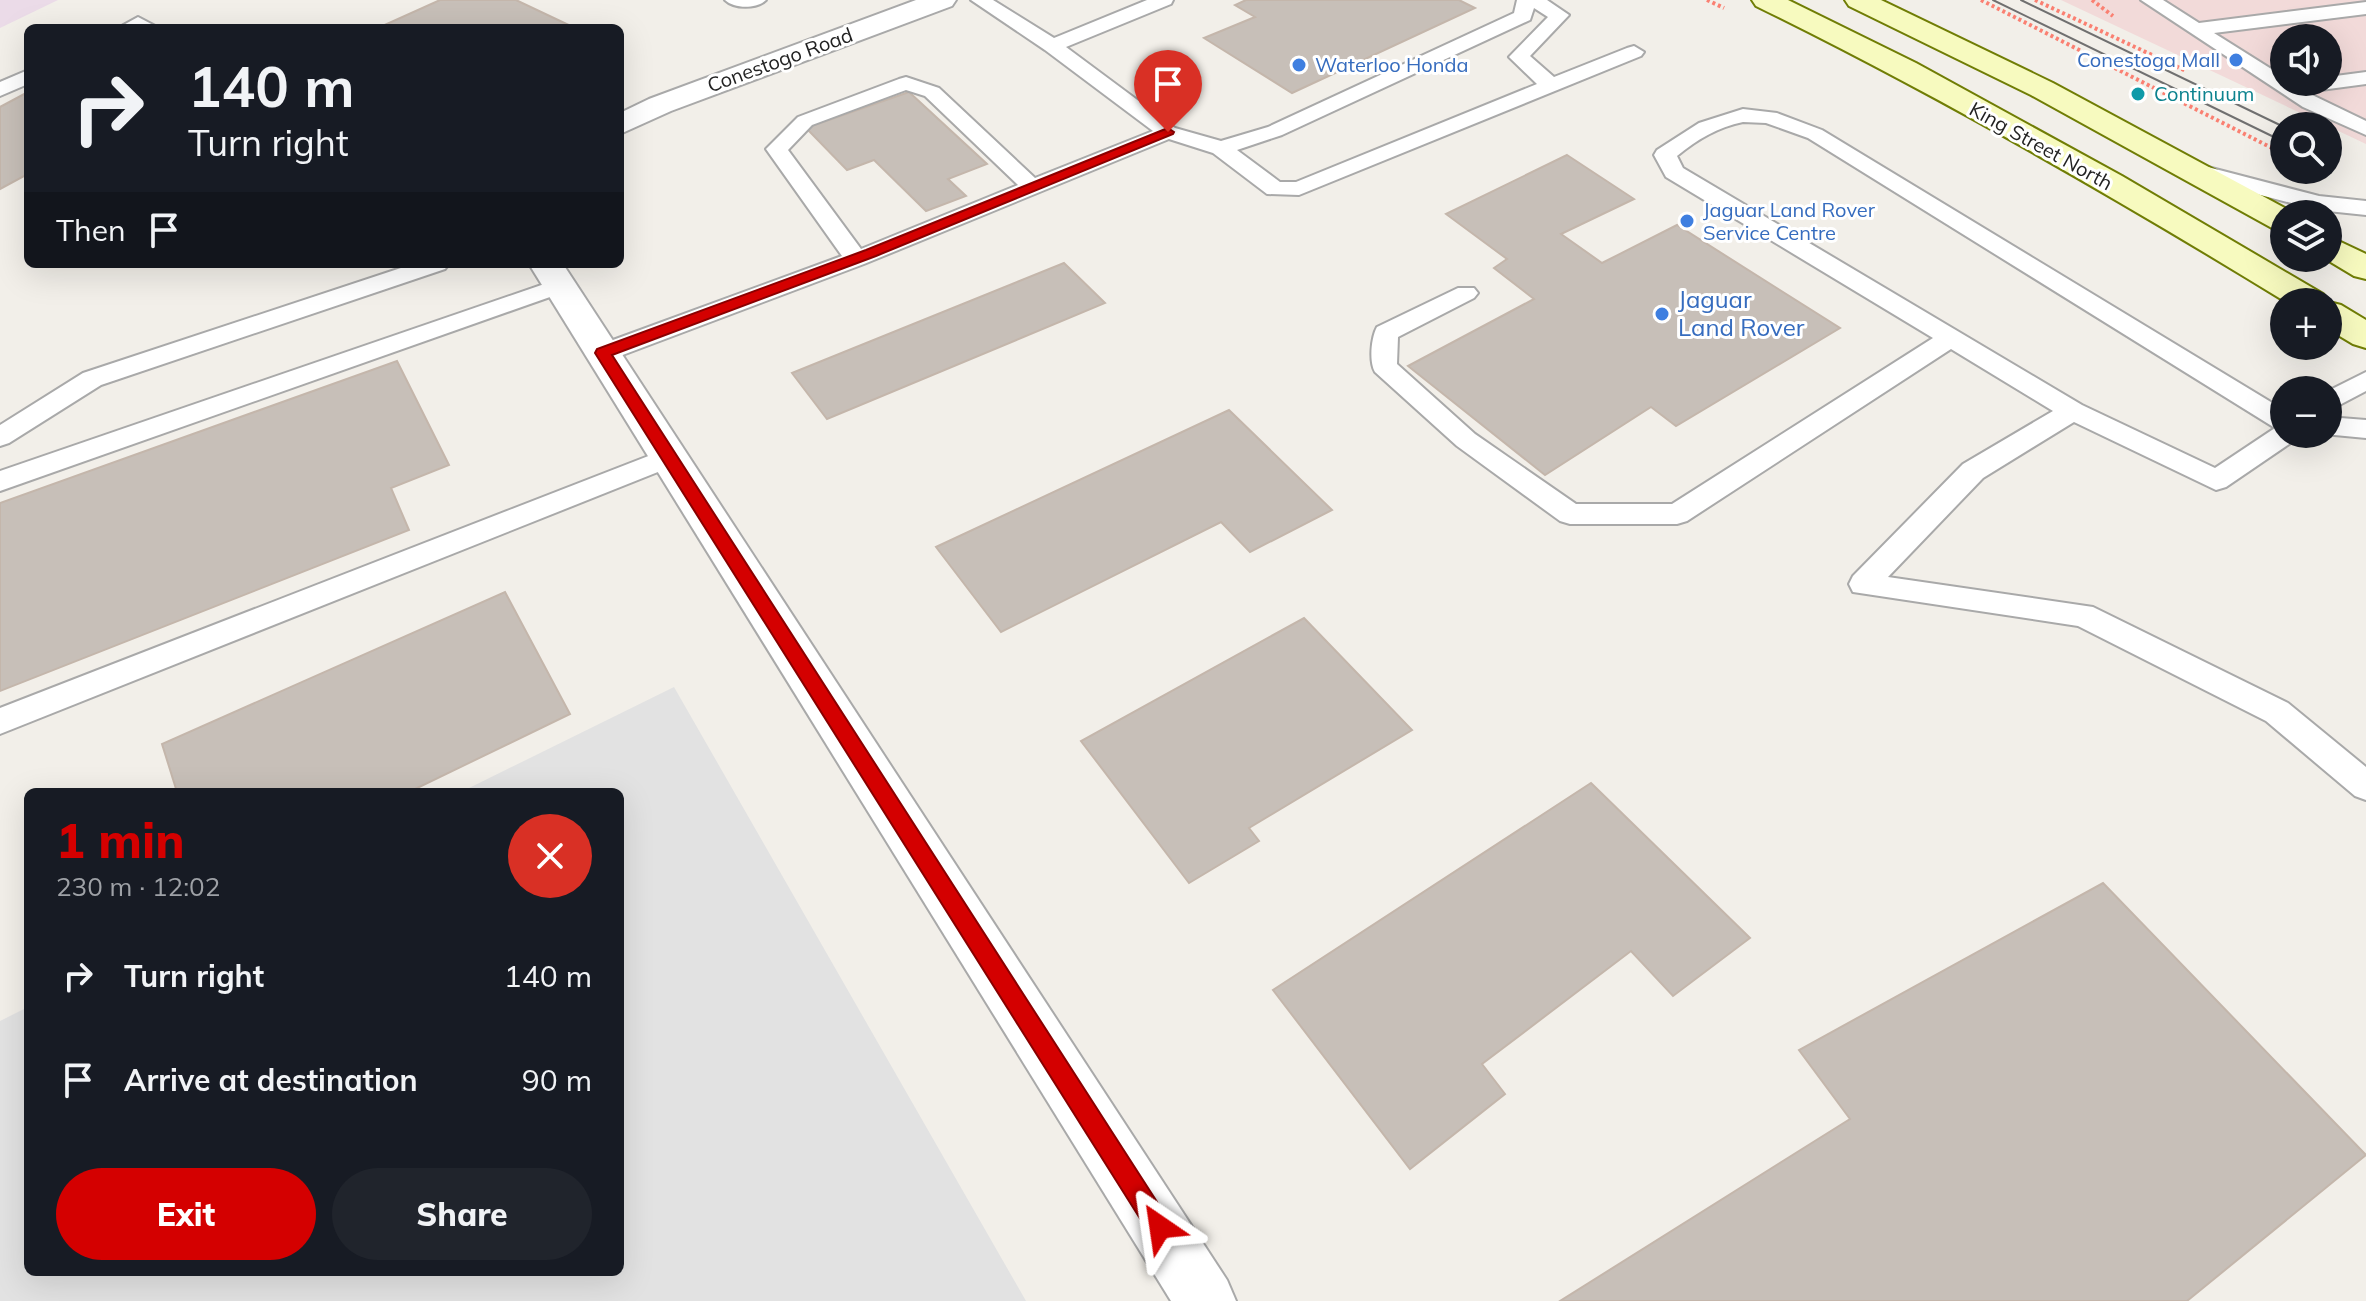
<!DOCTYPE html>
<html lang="en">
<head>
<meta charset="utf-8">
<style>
	body { margin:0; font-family:Mulish,sans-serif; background:#20242c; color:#f1f3f6; height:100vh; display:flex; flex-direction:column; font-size:30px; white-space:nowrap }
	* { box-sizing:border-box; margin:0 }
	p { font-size:26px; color:#9ea1a6 }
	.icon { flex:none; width:44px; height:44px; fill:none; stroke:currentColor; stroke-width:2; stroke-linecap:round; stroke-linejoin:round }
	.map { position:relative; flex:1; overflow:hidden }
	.side { position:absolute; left:24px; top:788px; width:600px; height:488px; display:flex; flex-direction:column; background:#171b24; border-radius:12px; box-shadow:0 8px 32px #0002 }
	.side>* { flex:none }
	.hud { position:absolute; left:24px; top:24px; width:600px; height:244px; border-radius:12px; box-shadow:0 8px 32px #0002; background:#171b24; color:#f1f3f6; overflow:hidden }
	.controls { position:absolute; left:2270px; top:24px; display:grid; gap:16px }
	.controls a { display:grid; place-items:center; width:72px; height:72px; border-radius:50%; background:#171b24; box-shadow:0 8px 32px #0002; font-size:40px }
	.pin { position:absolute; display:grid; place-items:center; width:68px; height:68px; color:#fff; margin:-82px -34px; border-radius:50% 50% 50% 0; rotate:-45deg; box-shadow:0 0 8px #0007 }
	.pin .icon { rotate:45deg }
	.me { position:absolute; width:88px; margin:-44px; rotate:328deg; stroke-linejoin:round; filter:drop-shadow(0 0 6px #0008) }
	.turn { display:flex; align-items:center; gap:28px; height:168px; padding:0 32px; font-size:36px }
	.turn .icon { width:104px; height:104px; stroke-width:2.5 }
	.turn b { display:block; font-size:56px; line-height:68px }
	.then { display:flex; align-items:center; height:76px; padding:0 32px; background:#0003; gap:16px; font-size:30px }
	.round { display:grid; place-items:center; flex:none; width:84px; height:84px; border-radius:42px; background:#20242c }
	.headline { display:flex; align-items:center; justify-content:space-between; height:136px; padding:0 32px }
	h1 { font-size:48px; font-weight:800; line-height:60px; color:#d40000 }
	.button { display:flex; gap:16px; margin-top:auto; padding:16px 32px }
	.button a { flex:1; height:92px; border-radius:48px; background:#d40000; color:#fff; font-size:32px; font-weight:800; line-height:92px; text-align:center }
	.button a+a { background:#20242c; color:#f1f3f6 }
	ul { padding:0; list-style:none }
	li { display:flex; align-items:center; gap:24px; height:104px; padding:0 32px }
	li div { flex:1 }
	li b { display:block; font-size:30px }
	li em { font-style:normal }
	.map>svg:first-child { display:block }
	.commercial { fill:#f2dad9; fill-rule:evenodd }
	.industrial { fill:#ebdbe8 }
	.parking { fill:#e2e2e2 }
	.building { fill:#c7bfb8; stroke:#c4b6ab; stroke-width:2 }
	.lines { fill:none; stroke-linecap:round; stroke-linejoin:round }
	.lane-casing { stroke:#a9a9a9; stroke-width:4 }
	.street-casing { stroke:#a9a9a9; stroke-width:4 }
	.secondary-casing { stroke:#707d05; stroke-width:4 }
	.path { stroke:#fa8072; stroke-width:4; stroke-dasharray:3 3; stroke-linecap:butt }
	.lane { fill:#fff; fill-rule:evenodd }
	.street { fill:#fff; fill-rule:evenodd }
	.secondary { fill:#f7fabf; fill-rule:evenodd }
	.tram { stroke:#707070; stroke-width:2 }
	.route { fill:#d40000; stroke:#8a0000; stroke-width:2 }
	.shop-dot { fill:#3f7fe0; stroke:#fff; stroke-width:3 }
	.culture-dot { fill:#0f9aa8; stroke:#fff; stroke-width:3 }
	.labels { text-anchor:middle; stroke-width:6; stroke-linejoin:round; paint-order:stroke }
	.far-street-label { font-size:20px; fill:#222; stroke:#fff }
	.far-shop-label { font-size:20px; fill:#366cbe; stroke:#fff; text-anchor:start }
	.far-culture-label { font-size:20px; fill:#0d838f; stroke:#fff; text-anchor:start }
	.shop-label { font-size:24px; fill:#366cbe; stroke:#fff; text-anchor:start }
</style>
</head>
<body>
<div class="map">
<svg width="2366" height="1301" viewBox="0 0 2366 1301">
	<rect width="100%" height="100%" fill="#f2efe9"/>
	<path class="commercial" d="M2061,0H2366V144L2328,126ZM2284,38H2328V82H2284Z"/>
	<polygon class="industrial" points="0,0 58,0 0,28"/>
	<polygon class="parking" points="674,687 1026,1301 0,1301 0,1021 28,1007 28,1272 620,1272 620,792 461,792"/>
	<g class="building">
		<polygon points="440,0 516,0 575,28 378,28"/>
		<polygon points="1246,0 1459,0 1475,8 1292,93 1204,38 1255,17 1235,5"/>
		<polygon points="28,92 28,174 0,189 0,107"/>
		<polygon points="909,92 987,164 948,179 966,196 926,211 874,160 847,170 806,128"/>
		<polygon points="1567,155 1634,199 1561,234 1602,263 1677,225 1840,328 1676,426 1651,407 1545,475 1408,366 1534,299 1494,268 1507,259 1446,214"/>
		<polygon points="1064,263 1105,303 827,419 792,373"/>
		<polygon points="397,361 449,465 391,488 409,530 0,691 0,503"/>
		<polygon points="1229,410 1332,510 1250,552 1221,522 1001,632 936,547"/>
		<polygon points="505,592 570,714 409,792 177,792 162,744"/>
		<polygon points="1304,618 1412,730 1249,828 1259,841 1189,883 1081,741"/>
		<polygon points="1591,783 1750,938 1673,996 1631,951 1482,1064 1505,1094 1410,1169 1273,990"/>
		<polygon points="2103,883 2366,1155 2187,1301 1560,1301 1850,1119 1799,1050"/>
	</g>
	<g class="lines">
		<g class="lane-casing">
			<g id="lane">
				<path d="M725,0H766C757,9 734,9 725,0Z"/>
				<path d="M971,0H993L1054,38L1147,0H1173L1171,4L1066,47L1175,128L1221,141L1268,127L1514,13L1517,0H1547L1569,15L1530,56L1554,77L1627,48L1634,46L1644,52L1641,56L1299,195L1267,194L1213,153L1169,139L864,264L612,359H594L591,353L594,347L842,256L766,149L798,117L899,79L906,77L939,88L1035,178L1153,131L1045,50ZM1534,8L1548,17L1509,57L1537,84L1296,182H1280L1237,150L1282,135L1530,20ZM906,90L925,96L1018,185L861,249L788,150L812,125Z"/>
				<polygon points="2141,0 2163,0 2199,23 2366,2 2366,14 2214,33 2284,77 2284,82 2328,82 2328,77 2366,72 2366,84 2306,92 2366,121 2366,135 2303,107"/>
				<polygon points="138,17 159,28 118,28"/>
				<polygon points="28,70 28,84 0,96 0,82"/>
				<path d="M1743,109L1777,113L1822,130L2284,410V434H2299L2295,440L2226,487L2216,490L2074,422L1983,478L1888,577L2093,607L2288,703L2366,767V800L2355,796L2266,721L2078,626L1853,592L1849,584L1853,576L1963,464L2053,411L1951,349L1687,521L1677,524H1570L1560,521L1457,446L1375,372C1369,362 1371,338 1377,327L1458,288H1474L1478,293L1474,298L1398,337L1397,364L1475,434L1576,504H1672L1933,338L1666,177L1654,155L1657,150L1699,123ZM1743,122L1766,123L1808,138L2275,428L2215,468L2082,405L1683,168L1677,156C1696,140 1718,127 1743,122Z"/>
				<polygon points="2200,165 2319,196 2366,201 2366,215 2318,210 2192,177 2189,172 2192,167"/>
				<polygon points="413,264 449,264 445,269 101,385 9,443 0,446 0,425 83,373"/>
				<polygon points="559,279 567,281 571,286 567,291 0,491 0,471"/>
				<polygon points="2366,372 2366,391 2328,411 2328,391"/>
				<polygon points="2328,417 2366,420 2366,438 2324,434 2328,434"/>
				<polygon points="669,448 678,450 682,457 678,464 0,734 0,708"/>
			</g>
		</g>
		<g class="street-casing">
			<g id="street">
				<polygon points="916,0 956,0 952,6 671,111 620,134 620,113 649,99"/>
				<polygon points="529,264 563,264 1227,1280 1236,1301 1171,1301"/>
			</g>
		</g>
		<g class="secondary-casing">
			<g id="secondary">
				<path d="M1752,0H1788L1916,63L2122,176L2323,294L2329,302L2341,305L2366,320V348L2353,344L2328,329V302H2286C2113,196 1938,95 1756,6Z"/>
				<polygon points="1845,0 1881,0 2053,83 2296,214 2284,214 2284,231 2272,228 2031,95 1849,6"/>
				<polygon points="2328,236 2366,254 2366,279 2354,276 2324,258 2328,258"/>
			</g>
		</g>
		<g class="path">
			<polyline points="1707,0 1724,8"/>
			<polyline points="1981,0 2272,148"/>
			<polyline points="2035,0 2186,71"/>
			<polyline points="2092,0 2113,16"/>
		</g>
		<use href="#lane" class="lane"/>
		<use href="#street" class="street"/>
		<use href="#secondary" class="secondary"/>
		<g class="tram">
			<polyline points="1993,0 2278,139"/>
			<polyline points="2021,0 2284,127"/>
		</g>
	</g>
	<polygon class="route" points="1168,128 1174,132 1173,134 876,256 612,355 1168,1219 1172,1227 1168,1236 1160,1239 1151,1236 595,353 597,349 866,250"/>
	<g class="shop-dot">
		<circle cx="2236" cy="60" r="8"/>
		<circle cx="1299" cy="65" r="8"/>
		<circle cx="1687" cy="221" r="8"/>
		<circle cx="1662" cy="314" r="8"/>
	</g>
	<circle class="culture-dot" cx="2138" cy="94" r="8"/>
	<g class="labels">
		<g class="far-street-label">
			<text transform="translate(780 60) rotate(-20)" y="7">Conestogo Road</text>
			<text transform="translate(2041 146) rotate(29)" y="7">King Street North</text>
		</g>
		<g class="far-shop-label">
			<text x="2220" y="67" text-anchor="end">Conestoga Mall</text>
			<text x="1315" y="72">Waterloo Honda</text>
			<text x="1703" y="217">Jaguar Land Rover<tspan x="1703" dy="23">Service Centre</tspan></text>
		</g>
		<g class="far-culture-label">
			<text x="2154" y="101">Continuum</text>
		</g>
		<g class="shop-label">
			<text x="1678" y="308">Jaguar<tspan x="1678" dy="28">Land Rover</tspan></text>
		</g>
	</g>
</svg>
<div class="controls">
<a><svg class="icon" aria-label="sound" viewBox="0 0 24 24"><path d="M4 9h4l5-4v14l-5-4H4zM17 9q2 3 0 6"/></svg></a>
<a><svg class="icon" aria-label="search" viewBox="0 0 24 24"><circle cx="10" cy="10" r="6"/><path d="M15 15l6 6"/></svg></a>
<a><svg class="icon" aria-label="layers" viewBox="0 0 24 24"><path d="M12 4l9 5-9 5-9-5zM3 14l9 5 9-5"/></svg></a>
<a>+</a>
<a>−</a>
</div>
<div class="pin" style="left:1168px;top:132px;background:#d93025"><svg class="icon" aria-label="arrive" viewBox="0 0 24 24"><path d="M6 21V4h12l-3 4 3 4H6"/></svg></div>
<svg class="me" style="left:1160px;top:1227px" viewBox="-20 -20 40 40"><path d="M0-17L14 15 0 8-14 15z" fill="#d40000" stroke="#fff" stroke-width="4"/></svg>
<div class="hud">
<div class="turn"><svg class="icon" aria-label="right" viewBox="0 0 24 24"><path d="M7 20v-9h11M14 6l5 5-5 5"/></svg><div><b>140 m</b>Turn right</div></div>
<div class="then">Then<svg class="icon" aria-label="arrive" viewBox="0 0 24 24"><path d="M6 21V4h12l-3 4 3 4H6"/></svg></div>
</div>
<section class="side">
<div class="headline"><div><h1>1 min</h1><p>230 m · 12:02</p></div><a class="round" style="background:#d93025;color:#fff"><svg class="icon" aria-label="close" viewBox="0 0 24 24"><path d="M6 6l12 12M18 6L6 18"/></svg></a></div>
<ul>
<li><svg class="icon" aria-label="right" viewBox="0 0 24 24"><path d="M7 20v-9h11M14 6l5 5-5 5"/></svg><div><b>Turn right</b></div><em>140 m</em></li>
<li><svg class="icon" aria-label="arrive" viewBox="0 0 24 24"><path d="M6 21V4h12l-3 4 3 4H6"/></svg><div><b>Arrive at destination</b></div><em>90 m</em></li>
</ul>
<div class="button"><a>Exit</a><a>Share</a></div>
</section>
</div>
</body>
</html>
